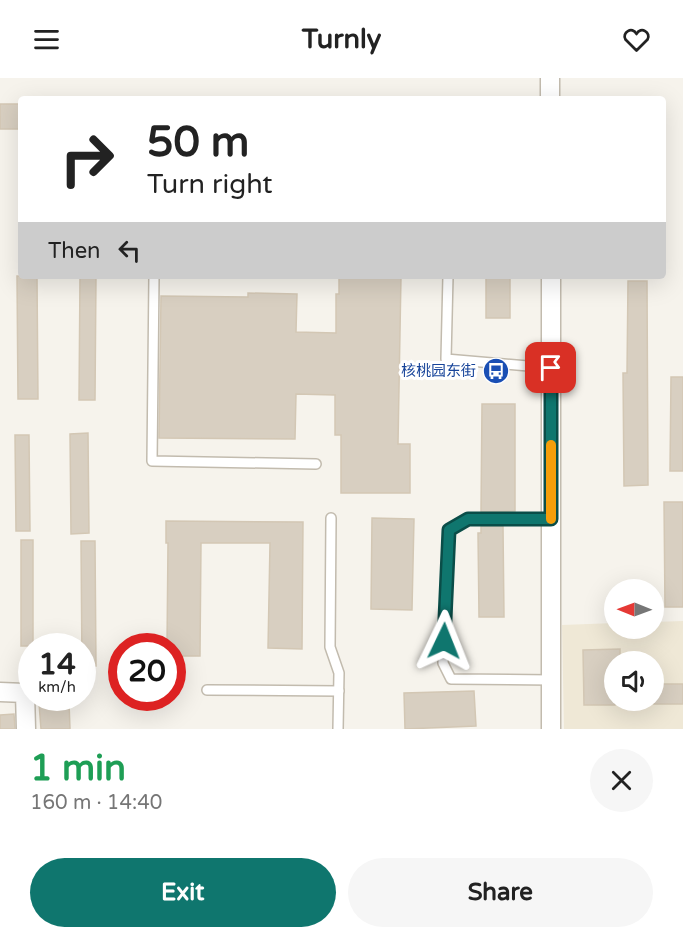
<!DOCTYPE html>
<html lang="en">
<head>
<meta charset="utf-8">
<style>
	body { margin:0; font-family:"Varela Round","Noto Sans SC",sans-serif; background:#f6f6f6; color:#222; height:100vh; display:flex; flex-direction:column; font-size:22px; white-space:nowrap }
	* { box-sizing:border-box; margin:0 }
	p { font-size:20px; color:#767676 }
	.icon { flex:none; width:33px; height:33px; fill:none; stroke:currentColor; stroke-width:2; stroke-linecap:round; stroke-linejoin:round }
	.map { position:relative; height:651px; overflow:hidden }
	.drawer { display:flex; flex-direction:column; background:#fff; flex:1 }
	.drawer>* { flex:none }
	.top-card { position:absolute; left:18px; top:18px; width:648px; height:183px; border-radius:6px; box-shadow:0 6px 24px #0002; background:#fff; color:#222; overflow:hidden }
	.needle { width:39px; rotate:271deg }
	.fabs { position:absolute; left:604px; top:501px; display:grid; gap:12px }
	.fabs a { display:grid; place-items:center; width:60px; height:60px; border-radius:50%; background:#fff; box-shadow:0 6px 24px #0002; font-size:30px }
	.speed { position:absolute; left:18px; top:555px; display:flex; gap:12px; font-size:30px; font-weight:700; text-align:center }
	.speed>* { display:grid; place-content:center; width:78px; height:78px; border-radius:50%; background:#fff; box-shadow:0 6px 24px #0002; line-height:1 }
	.speed small { font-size:15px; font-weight:400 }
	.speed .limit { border:9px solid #d22; background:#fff; color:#111 }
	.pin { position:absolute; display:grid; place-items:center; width:51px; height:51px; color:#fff; margin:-26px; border-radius:12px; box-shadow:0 3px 9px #0006 }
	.me { position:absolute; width:66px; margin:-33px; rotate:2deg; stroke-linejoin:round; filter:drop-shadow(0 0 4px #0008) }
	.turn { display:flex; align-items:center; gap:21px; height:126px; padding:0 30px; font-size:27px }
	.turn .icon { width:78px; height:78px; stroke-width:2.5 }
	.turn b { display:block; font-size:42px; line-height:51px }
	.then { display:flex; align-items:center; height:57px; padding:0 30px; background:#0003; gap:12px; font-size:22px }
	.round { display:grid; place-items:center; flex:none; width:63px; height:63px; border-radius:32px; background:#f6f6f6 }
	.headline { display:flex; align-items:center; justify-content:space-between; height:102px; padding:0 30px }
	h1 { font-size:36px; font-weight:800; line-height:45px; color:#1e9e55 }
	.primary-button { display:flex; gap:12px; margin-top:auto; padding:12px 30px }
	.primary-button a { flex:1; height:69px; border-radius:36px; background:#0f766e; color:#fff; font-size:24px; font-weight:800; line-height:69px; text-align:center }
	.primary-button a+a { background:#f6f6f6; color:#222 }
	header { display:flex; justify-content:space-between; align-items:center; height:78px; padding:0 30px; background:#fff; font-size:27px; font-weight:800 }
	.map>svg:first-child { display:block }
	.education { fill:#efe8d6; fill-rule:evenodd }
	.building { fill:#d8cfc1; stroke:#d3c7b4; stroke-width:1.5 }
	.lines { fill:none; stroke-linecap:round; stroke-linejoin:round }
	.service-casing { stroke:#c2bbae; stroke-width:12 }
	.minor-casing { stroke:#c2bbae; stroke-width:21 }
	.service { stroke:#fff; stroke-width:9 }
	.minor { stroke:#fff; stroke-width:18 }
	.route-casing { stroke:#0a4d48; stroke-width:15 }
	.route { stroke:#0f766e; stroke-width:10 }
	.slow { stroke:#f59e0b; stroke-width:10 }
	.labels { text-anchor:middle; stroke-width:6; stroke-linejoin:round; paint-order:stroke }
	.transit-label { font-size:15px; fill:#164399; stroke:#fff; text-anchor:end }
</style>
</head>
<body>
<header><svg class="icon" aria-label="menu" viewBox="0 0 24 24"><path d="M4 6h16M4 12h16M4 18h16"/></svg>Turnly<svg class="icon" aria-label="heart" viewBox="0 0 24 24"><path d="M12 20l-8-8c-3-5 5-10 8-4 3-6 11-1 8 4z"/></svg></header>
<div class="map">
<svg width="683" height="651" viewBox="0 0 683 651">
	<rect width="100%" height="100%" fill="#f6f3ec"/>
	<path class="education" d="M683,543V651H564L562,547L615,545V550H654V544ZM615,584H654V622H615Z"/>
	<g class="building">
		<rect x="0" y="26" width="21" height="25"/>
		<polygon points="17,198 37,198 38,321 18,321"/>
		<polygon points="80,198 96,198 95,322 79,322"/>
		<polygon points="339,198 401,198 398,366 410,366 410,415 341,415 341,357 335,357 335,317 296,316 295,361 159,360 161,218 248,219 248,215 297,216 296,254 336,255 336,216 339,216"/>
		<rect x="486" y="198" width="24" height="42"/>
		<polygon points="628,203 647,203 648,407 624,408 623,295 627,295"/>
		<polygon points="671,299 683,299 683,393 670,393"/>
		<polygon points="482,326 515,326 515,433 481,434"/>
		<polygon points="88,355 89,455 71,456 70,356"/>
		<polygon points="15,357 29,357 30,453 16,453"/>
		<polygon points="664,424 683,424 683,529 665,529"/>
		<polygon points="372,440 414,441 412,532 371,531"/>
		<polygon points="166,443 303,444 302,571 268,570 270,465 201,465 200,578 172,578 172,568 167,568 168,465 166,465"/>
		<polygon points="481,448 503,448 504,539 479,539 478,455 481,455"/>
		<rect x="21" y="462" width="12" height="106"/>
		<polygon points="81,463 95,463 96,588 82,588"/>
		<polygon points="620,571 620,584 615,584 615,627 584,627 583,572"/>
		<rect x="654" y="606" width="29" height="20"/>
		<polygon points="474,613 476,648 405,651 404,615"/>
		<polygon points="69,624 70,651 41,651 39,625"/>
		<polygon points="14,636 15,651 0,651 0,637"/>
	</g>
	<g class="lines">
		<g class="service-casing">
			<g id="service">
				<polyline points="154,198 152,383 316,386"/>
				<polyline points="448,198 446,281 551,290"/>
				<polyline points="331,440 330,569 339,595 338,651"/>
				<polyline points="551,441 468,441 449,452 443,585 451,601 552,602"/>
				<polyline points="207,612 339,613"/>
			</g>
		</g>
		<g class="minor-casing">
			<g id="minor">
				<polyline points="550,0 550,21"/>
				<polyline points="551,198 551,651"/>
				<polyline points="0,614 25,615 26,651"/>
			</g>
		</g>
		<use href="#service" class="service"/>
		<use href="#minor" class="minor"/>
	</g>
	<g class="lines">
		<g class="route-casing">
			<polyline id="route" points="444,563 449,452 468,441 551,441 551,290"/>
		</g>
		<use href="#route" class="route"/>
		<polyline class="slow" points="551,367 551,441"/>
	</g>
	<defs>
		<g id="bus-disc" transform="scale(1.35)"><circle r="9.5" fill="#1a4fb4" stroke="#fff"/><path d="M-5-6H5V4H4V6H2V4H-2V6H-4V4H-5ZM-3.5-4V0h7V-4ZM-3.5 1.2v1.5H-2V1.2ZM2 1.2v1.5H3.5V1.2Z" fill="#fff"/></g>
	</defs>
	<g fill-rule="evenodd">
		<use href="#bus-disc" x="496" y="293"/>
	</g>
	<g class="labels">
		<g class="transit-label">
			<text x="476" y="298">核桃园东街</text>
		</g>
	</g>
</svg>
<div class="fabs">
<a><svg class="needle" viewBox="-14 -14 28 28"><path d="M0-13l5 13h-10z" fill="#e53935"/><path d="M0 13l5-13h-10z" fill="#767676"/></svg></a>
<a><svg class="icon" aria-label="sound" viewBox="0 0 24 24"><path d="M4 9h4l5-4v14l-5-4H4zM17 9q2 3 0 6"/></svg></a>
</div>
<div class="speed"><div>14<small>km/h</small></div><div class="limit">20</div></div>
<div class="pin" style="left:551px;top:290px;background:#d93025"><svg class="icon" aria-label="arrive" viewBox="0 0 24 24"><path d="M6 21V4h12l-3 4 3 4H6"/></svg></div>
<svg class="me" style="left:444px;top:563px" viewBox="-20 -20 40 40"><path d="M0-17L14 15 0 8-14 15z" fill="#0f766e" stroke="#fff" stroke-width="4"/></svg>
<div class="top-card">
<div class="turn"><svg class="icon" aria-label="right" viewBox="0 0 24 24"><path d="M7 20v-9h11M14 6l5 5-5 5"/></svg><div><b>50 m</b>Turn right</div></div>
<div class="then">Then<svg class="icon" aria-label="left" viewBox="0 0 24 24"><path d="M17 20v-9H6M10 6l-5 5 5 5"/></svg></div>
</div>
</div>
<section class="drawer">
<div class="headline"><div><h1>1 min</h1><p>160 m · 14:40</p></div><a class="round"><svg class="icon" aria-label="close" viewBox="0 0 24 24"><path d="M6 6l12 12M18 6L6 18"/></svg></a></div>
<div class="primary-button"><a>Exit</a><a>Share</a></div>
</section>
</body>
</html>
